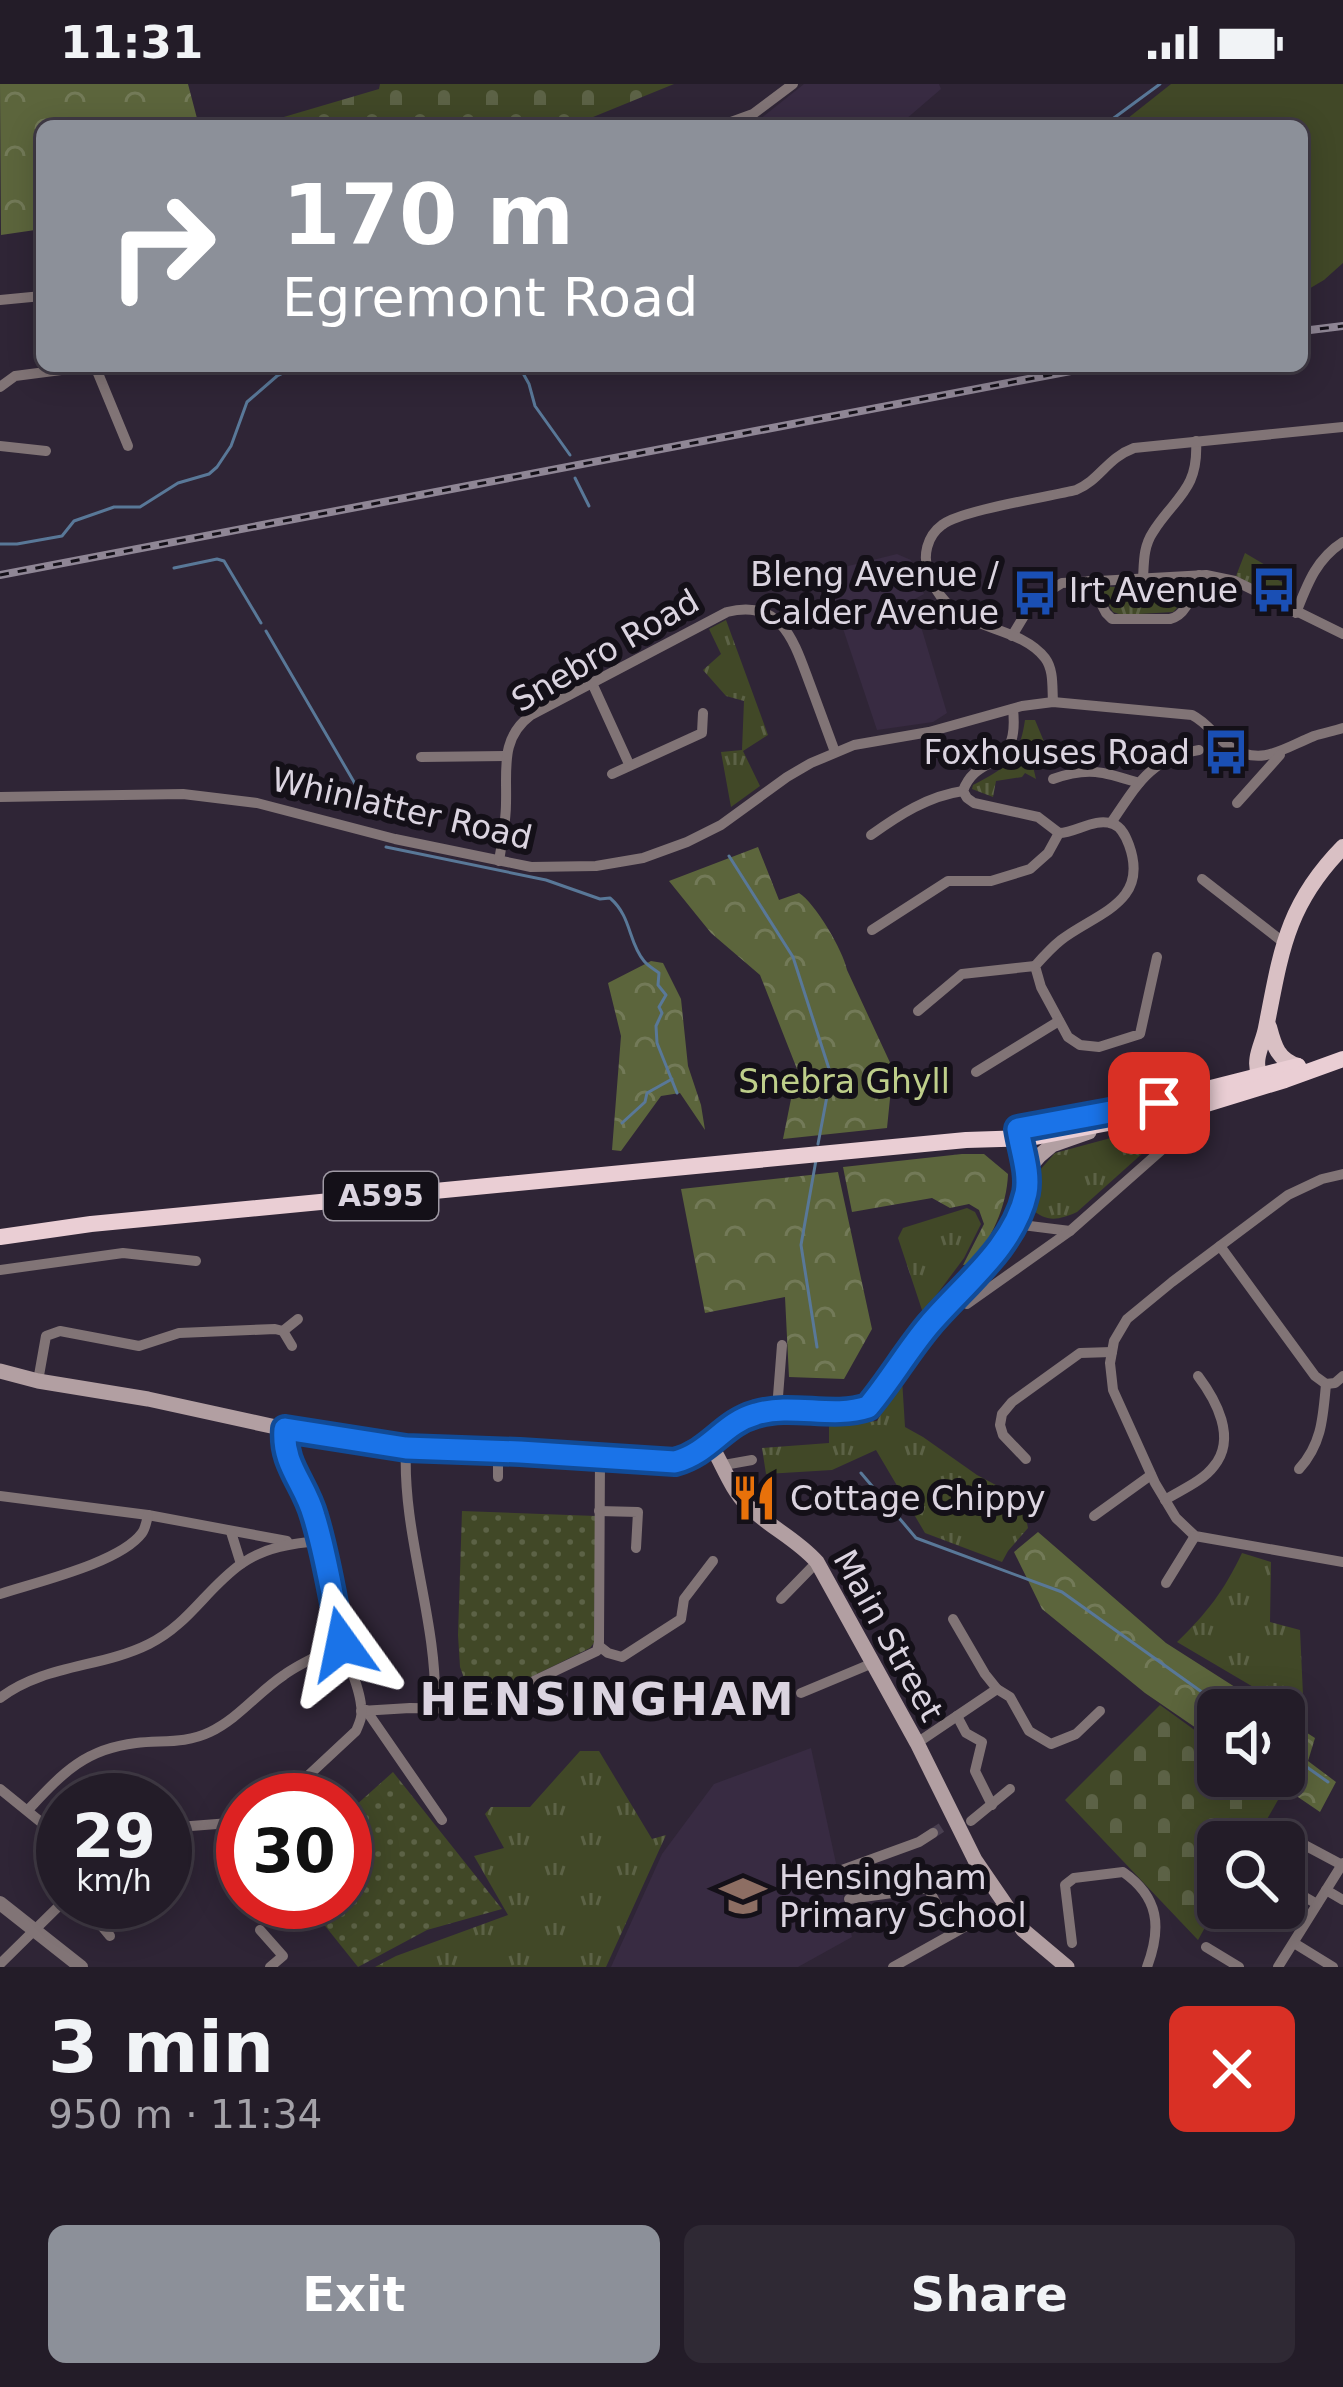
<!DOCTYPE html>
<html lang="en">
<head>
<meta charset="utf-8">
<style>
	body { margin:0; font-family:"DejaVu Sans",sans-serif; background:#2f2934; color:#f1f3f6; height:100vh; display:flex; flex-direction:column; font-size:45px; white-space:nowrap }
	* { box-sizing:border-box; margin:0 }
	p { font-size:39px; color:#a3a1a8 }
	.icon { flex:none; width:66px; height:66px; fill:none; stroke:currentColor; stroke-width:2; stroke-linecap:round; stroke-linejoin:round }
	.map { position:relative; height:1883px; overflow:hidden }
	.side { display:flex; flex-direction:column; background:#231c28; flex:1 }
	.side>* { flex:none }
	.banner { position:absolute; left:36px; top:36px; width:1272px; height:252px; border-radius:18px; box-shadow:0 6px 30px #0003,0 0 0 3px #403a45; background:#8c9099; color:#fff; overflow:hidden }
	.fabs { position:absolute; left:1197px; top:1605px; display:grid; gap:24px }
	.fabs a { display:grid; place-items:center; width:108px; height:108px; border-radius:18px; background:#231c28; box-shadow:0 6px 30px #0003,0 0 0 3px #403a45; font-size:60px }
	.speed { position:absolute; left:36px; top:1689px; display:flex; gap:24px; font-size:60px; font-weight:700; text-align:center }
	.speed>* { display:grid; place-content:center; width:156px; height:156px; border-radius:50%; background:#231c28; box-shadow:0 6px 30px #0003,0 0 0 3px #403a45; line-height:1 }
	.speed small { font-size:30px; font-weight:400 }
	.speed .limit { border:18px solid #d22; background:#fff; color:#111 }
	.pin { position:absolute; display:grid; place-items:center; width:102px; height:102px; color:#fff; margin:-51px; border-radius:24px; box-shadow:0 6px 18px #0006 }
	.me { position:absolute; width:132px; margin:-66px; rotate:348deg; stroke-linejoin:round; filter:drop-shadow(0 0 9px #0008) }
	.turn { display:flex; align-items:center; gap:42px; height:252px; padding:0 48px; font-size:54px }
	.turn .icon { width:156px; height:156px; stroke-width:2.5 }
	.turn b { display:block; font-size:84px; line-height:102px }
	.round { display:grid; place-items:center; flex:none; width:126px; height:126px; border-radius:18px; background:#2f2934 }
	.headline { display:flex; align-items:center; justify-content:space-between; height:204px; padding:0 48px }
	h1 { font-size:72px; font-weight:600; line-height:90px }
	.cta { display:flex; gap:24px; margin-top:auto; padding:24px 48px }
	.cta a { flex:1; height:138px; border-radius:18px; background:#8c9099; color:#fff; font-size:48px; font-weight:600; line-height:138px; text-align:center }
	.cta a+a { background:#2f2934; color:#f1f3f6 }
	.status { display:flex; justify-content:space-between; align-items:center; height:84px; padding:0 60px; background:#231c28; direction:ltr }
	.status svg { height:33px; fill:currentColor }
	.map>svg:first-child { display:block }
	.built { fill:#382b42 }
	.grass { fill:url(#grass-tufts) }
	.forest { fill:url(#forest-crowns) }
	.cemetery { fill:url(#cemetery-stones) }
	.garden { fill:url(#garden-dots) }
	.pitch { fill:#414827 }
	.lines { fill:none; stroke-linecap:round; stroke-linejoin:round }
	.stream { stroke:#597898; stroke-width:3 }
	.minor-tunnel { stroke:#493f50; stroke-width:10; stroke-dasharray:10 5; stroke-linecap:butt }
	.minor { stroke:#817476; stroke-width:10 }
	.tertiary { stroke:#817476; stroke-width:14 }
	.secondary { stroke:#b29fa2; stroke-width:15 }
	.primary { stroke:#d9c0c4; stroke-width:16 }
	.trunk { stroke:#eaced4; stroke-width:16 }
	.rail-casing { stroke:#8f8695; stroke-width:8 }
	.rail { stroke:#141018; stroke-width:3; stroke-dasharray:9; stroke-linecap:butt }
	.route-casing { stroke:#114b97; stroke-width:30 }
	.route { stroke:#1a73e8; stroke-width:21 }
	.labels { text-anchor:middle; stroke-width:12; stroke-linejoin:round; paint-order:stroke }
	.shield { fill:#141018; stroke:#9f99a4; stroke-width:3 }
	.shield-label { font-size:30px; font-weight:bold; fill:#dbd4e0 }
	.poi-label { font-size:33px; fill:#dbd4e0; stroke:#141018; text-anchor:end }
	.street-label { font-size:33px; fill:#dbd4e0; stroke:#141018 }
	.park-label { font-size:33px; fill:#bece8a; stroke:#141018 }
	.district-label { font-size:45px; font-weight:bold; letter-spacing:3px; fill:#dbd4e0; stroke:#141018 }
</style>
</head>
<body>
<div class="status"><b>11:31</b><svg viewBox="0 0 49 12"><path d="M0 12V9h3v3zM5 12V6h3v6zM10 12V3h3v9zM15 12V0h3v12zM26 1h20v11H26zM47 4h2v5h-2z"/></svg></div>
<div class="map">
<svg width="1343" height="1883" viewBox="0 0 1343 1883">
	<defs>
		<pattern id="grass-tufts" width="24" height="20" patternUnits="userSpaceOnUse" patternTransform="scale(3)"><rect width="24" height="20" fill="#414827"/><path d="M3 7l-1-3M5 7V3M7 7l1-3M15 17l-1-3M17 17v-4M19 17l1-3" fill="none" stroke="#5c6246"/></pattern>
		<pattern id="forest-crowns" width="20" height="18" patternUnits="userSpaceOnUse" patternTransform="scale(3)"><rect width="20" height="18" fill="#5c653c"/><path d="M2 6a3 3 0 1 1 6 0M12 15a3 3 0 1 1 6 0" fill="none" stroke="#737a58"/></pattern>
		<pattern id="cemetery-stones" width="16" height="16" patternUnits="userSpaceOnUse" patternTransform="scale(3)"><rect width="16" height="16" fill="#414827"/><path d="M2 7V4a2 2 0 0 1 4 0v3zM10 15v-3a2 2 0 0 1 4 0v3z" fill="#5c6246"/></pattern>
		<pattern id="garden-dots" width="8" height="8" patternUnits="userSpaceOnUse" patternTransform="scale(3)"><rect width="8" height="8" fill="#414827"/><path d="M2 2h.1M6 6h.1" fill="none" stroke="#5c6246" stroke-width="1.8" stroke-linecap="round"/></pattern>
	</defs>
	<rect width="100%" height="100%" fill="#2f2536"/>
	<g class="built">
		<polygon points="804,0 939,0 941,5 898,42 745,42 755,39"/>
		<polygon points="897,470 911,476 924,510 913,516 947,629 933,638 877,646 824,488"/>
		<polygon points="811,1664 852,1853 798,1883 611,1883 662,1770 714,1700"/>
	</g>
	<g class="grass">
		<polygon points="1245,469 1279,489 1276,495 1296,505 1292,513 1281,515 1236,492"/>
		<polygon points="1189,502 1181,520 1173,528 1122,531 1113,528 1098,503"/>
		<polygon points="726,536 768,651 743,667 760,702 731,723 721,668 742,666 744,617 726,612 703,586 721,570 709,545"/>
		<path d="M1025,636H1035L1045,660L1029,666L1036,695L1025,689L1022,693L996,697L993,713L972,705L973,701C1007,683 1019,676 1025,636Z"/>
		<path d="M1174,1037L1173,1042L1077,1128C1059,1136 1046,1139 1031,1124L1039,1087L1055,1069Z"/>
		<polygon points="967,1124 975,1128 981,1140 964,1174 923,1229 898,1154 903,1144"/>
		<polygon points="902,1295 905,1343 923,1353 977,1391 1022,1415 1028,1444 1008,1467 1002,1478 925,1449 876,1366 832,1386 766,1390 762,1364 829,1359 829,1336 850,1339 877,1337"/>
		<path d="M1242,1469L1271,1478L1270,1538L1300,1546L1304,1633L1177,1558C1207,1529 1224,1507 1242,1469Z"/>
		<polygon points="580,1667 599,1667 652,1755 666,1751 606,1883 375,1883 396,1872 508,1831 474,1772 504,1764 485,1730 491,1723 530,1723"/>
	</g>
	<g class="forest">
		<polygon points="0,0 188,0 199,42 42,42 42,145 1,151"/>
		<path d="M758,763L779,816L799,809C815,819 843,866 847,886L893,985L887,1044L783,1055L797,985L760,891L711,849L669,797Z"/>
		<polygon points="651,877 663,879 681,915 688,982 701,1021 705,1046 680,1009 661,1012 621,1067 612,1066 621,952 608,899"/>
		<path d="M962,1070H984L1008,1090C1007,1122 991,1156 971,1180L963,1181L984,1140L979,1126L969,1120L950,1124L932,1114L852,1128L843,1083Z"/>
		<polygon points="838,1088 872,1245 844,1295 789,1293 785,1213 705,1229 681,1105"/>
		<polygon points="1038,1448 1166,1559 1271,1626 1218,1626 1218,1659 1145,1609 1042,1525 1014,1468"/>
		<polygon points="1284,1634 1315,1654 1308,1677 1336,1698 1320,1728 1267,1692 1284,1692"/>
	</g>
	<g class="cemetery">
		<polygon points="380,0 674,0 571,42 253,42 379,5"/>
		<polygon points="1160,1621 1218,1663 1218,1692 1259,1692 1282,1709 1254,1758 1218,1758 1218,1820 1198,1856 1065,1716"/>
	</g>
	<g class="garden">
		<polygon points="462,1427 596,1432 594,1559 590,1564 474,1621 460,1583 458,1551"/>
		<polygon points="393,1688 502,1825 427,1846 358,1883 306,1818 345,1818 345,1731"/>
	</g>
	<polygon class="pitch" points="1171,0 1343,0 1343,179 1324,196 1302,209 1302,42 1118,42"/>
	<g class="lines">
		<g class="stream">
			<polyline points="1103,42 1160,0"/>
			<polyline points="519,282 529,300 535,322 570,371"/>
			<polyline points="575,394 589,422"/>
			<polyline points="0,460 17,460 62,452 74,437 114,423 140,423 178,399 209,390 217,383 231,362 247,318 277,292 298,282"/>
			<polyline points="174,484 217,475 224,477 261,539"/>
			<polyline points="266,547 375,734"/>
			<path d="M386,763L546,796L600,815L610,814C632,833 628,858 644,877C648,882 654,885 659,889L658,901L666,911L659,923L662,929L656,942L657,959L677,1009"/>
			<polyline points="729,772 793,873 831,991 818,1060"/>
			<polyline points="622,1039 645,1018 647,1009 672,995"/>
			<polyline points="816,1076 801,1161 817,1263"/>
			<polyline points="861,1389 916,1454 1062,1508 1227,1626"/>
			<polyline points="1284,1667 1328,1698"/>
		</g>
		<polyline class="minor-tunnel" points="933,1749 944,1742"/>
		<g class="minor">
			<polyline points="720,42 753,30 793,0"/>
			<polyline points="0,216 42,212"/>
			<polyline points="95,282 128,362"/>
			<polyline points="0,303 15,292 92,282"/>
			<polyline points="0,362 46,367"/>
			<path d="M1143,495C1144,479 1143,463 1153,448C1175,413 1199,406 1196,357"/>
			<path d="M1089,497L1106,529L1112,535H1170C1188,531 1192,508 1199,491"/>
			<path d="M1296,529C1307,501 1316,475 1343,458"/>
			<polyline points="1012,552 1033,517 1062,499 1206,491 1235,497 1343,550"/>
			<polyline points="592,599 629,680"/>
			<path d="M1053,618C1052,603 1054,586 1045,574C1024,547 982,546 956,527C943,518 934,504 929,490C922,472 927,452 942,441C961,426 1048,413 1076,406C1100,396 1107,374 1134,364L1343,343"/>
			<path d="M1013,625C1020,691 977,667 963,707L967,714L974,719L1038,733L1059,749C1076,749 1095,733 1113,740C1122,743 1126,753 1129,761C1150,819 1096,829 1061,856C1052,863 1043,873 1035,882L1041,903L1068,953L1080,961L1099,963L1140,950L1157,873"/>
			<polyline points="421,673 505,672"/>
			<polyline points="612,690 702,649 703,629"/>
			<path d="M1053,695C1088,682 1105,688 1139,699"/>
			<path d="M0,713L183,710L257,719L395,755L531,783L596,782L643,774L687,758L721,741L787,693L811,679L854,661L929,648L1022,622L1053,618L1192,631C1208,639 1216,654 1230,663C1262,683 1284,664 1314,652C1323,649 1334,647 1343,644"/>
			<polyline points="1237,719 1280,671"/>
			<path d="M1111,739C1137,701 1150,674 1199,666"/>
			<path d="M871,751C899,731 928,712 963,707"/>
			<path d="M499,777C502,758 506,738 506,719C507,685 500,654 531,631L727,528C784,514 795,561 811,603C819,625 827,646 835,668"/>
			<polyline points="1202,795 1283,858"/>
			<polyline points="872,846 948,797 991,797 1030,785 1048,769 1059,749"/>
			<polyline points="918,927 962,890 1035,882"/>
			<polyline points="976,988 1059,937"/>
			<polyline points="1343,1090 1322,1095 1288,1111 1172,1198 1127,1235 1114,1257 1110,1279 1113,1306 1155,1399 1176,1434 1195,1452 1343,1478"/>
			<polyline points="1014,1140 1070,1147"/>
			<polyline points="1220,1162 1315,1292 1326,1300"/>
			<polyline points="0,1186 123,1169 196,1177"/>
			<polyline points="967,1220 1070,1147 1165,1063 1198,1046"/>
			<polyline points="283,1247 298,1235"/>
			<polyline points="38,1297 46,1252 60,1247 139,1262 179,1249 275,1245 283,1247 292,1262"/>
			<polyline points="1326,1300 1335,1299 1343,1292"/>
			<polyline points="777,1325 782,1261"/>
			<path d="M406,1364C402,1452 438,1536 435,1624"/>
			<polyline points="1026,1375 1003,1351 1000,1341 1002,1330 1012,1318 1080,1269 1112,1268"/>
			<polyline points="724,1381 752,1376"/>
			<path d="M1299,1385C1322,1360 1323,1333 1326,1300"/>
			<polyline points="498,1393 498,1368"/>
			<polyline points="0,1412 148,1431 287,1457"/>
			<path d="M1165,1416C1181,1406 1203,1397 1214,1382C1237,1354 1216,1316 1198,1292"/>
			<polyline points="599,1427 638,1428 636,1464"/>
			<polyline points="1094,1432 1151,1391"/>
			<polyline points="231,1448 241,1480"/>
			<polyline points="1166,1499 1195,1452"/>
			<path d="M0,1510C36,1498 120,1479 142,1449C145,1445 147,1436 148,1431"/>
			<polyline points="781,1515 817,1478"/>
			<polyline points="953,1535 985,1590 997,1605 1010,1613 1029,1647 1051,1660 1076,1650 1100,1627"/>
			<polyline points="599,1562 608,1569 622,1573 681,1535 684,1515 713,1477"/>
			<polyline points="801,1609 873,1579"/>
			<path d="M0,1614C45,1580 101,1584 149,1560C188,1541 207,1504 241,1480C265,1463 293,1459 321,1457"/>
			<polyline points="366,1626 442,1736"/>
			<polyline points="361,1627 410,1624 469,1625 479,1623 597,1567 599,1558 600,1374"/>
			<polyline points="957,1632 966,1649 982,1658 975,1687 992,1721"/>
			<polyline points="917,1659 997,1605"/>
			<polyline points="0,1705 63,1756"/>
			<path d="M282,1716L356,1647C360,1638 363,1631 361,1621C359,1600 347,1579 342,1558C331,1514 327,1466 311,1422C300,1393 282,1379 285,1345"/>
			<path d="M28,1726C62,1690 84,1665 136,1659C162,1656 185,1660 210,1648C239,1634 257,1609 284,1591C302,1578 323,1570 342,1560"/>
			<polyline points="971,1737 1010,1705"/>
			<polyline points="165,1744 243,1738"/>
			<polyline points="1282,1749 1342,1781"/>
			<polyline points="842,1786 919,1758 933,1749"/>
			<polyline points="1284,1801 1317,1820"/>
			<polyline points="1326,1806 1343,1816"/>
			<polyline points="849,1815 928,1804 952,1849"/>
			<polyline points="82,1818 110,1852"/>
			<polyline points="260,1846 283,1872 270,1883"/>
			<path d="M1072,1859L1065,1801L1074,1794L1123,1788C1159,1813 1162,1843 1147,1883"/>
			<polyline points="1294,1859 1333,1883"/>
			<polyline points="1206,1863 1239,1883"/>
			<polyline points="0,1880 63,1818"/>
			<polyline points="893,1883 1004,1821"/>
			<polyline points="1278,1883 1343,1779"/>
		</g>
		<polyline class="tertiary" points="0,1819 81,1883"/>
		<g class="secondary">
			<polyline points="1018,1045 1027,1096"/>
			<path d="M0,1287L38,1297L148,1315L285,1345L406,1364L675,1378C712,1367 723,1339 756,1330C793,1319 832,1335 868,1323L927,1243L1003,1157L1021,1127L1033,1079L1039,1072L1052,1061L1089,1048"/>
			<path d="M711,1361C723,1381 731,1405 747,1421C769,1443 797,1455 817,1478L917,1659L975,1776L1023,1846L1067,1883"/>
		</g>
		<g class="primary">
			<path d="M1269,943C1274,962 1278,976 1298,982"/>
			<path d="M1270,996L1259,990C1253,974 1263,960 1266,944C1281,868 1286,821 1343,763"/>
		</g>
		<g class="trunk">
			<polyline points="1120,1027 1298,982"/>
			<polyline points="0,1153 91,1140 966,1056 1030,1054 1203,1021 1285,996 1343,975"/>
		</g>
		<g class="rail-casing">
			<g id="rail">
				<polyline points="1302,247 1343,242"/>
				<polyline points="0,491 1097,282"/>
			</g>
		</g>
		<use href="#rail" class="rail"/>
	</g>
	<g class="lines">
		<g class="route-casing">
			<path id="route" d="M342,1560C333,1518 327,1474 314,1432C305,1399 282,1381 285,1345L406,1364L520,1368L675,1378C711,1368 723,1339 756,1330C793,1319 832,1335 868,1323C890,1297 907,1267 929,1241C963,1201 1014,1163 1026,1109C1030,1089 1021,1065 1018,1045L1159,1019"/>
		</g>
		<use href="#route" class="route"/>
	</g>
	<defs>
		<g id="bus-bare" transform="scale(3.6)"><path d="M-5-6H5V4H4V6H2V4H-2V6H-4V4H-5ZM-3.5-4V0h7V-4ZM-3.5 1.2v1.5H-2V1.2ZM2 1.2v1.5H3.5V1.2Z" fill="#1a4fb4" stroke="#141018" stroke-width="2.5" paint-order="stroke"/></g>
		<g id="restaurant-bare" transform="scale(3.6)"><path d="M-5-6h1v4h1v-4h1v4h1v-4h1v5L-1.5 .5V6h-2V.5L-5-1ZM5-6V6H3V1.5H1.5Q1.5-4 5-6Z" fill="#e8710a" stroke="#141018" stroke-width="2.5" paint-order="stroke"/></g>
		<g id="school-bare" transform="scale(3.6)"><path d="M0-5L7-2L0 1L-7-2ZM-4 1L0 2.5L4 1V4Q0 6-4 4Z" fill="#8d6e63" stroke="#141018" stroke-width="2.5" paint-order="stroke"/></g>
	</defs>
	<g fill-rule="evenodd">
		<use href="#bus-bare" x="1274" y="506"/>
		<use href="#bus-bare" x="1035" y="509"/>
		<use href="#bus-bare" x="1226" y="668"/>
		<use href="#restaurant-bare" x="754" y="1414"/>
		<use href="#school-bare" x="743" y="1812"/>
	</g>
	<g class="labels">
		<rect class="shield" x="324" y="1088" width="114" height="48" rx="9"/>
		<g class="shield-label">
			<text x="381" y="1122">A595</text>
		</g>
		<g class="poi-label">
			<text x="999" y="502">Bleng Avenue /<tspan x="999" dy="38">Calder Avenue</tspan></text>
			<text x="1238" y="518">Irt Avenue</text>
			<text x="1190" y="680">Foxhouses Road</text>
			<text x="790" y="1426" text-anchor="start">Cottage Chippy</text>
			<text x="779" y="1805" text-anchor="start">Hensingham<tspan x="779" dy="38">Primary School</tspan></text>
		</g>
		<g class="street-label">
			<text transform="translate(605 566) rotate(-30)" y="12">Snebro Road</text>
			<text transform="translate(402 724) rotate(13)" y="12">Whinlatter Road</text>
			<text transform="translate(889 1551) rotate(61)" y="12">Main Street</text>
		</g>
		<g class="park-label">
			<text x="844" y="1009">Snebra Ghyll</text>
		</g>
		<g class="district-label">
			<text x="608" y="1631">HENSINGHAM</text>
		</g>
	</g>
</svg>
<div class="fabs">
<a><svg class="icon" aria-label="sound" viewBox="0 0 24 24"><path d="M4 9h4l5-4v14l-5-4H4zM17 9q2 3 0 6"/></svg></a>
<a><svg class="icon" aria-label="search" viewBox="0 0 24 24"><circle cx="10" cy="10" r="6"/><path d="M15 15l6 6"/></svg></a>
</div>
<div class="speed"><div>29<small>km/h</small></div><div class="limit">30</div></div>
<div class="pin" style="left:1159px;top:1019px;background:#d93025"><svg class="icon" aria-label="arrive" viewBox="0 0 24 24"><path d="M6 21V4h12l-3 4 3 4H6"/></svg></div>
<svg class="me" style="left:342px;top:1560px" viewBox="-20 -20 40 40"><path d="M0-17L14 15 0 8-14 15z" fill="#1a73e8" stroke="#fff" stroke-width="4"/></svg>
<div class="banner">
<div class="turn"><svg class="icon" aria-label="right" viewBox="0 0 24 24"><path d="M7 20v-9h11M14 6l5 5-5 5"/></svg><div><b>170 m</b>Egremont Road</div></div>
</div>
</div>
<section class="side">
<div class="headline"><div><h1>3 min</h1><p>950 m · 11:34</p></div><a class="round" style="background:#d93025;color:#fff"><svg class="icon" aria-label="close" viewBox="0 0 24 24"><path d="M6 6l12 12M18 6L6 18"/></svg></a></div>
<div class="cta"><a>Exit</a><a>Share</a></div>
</section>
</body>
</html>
